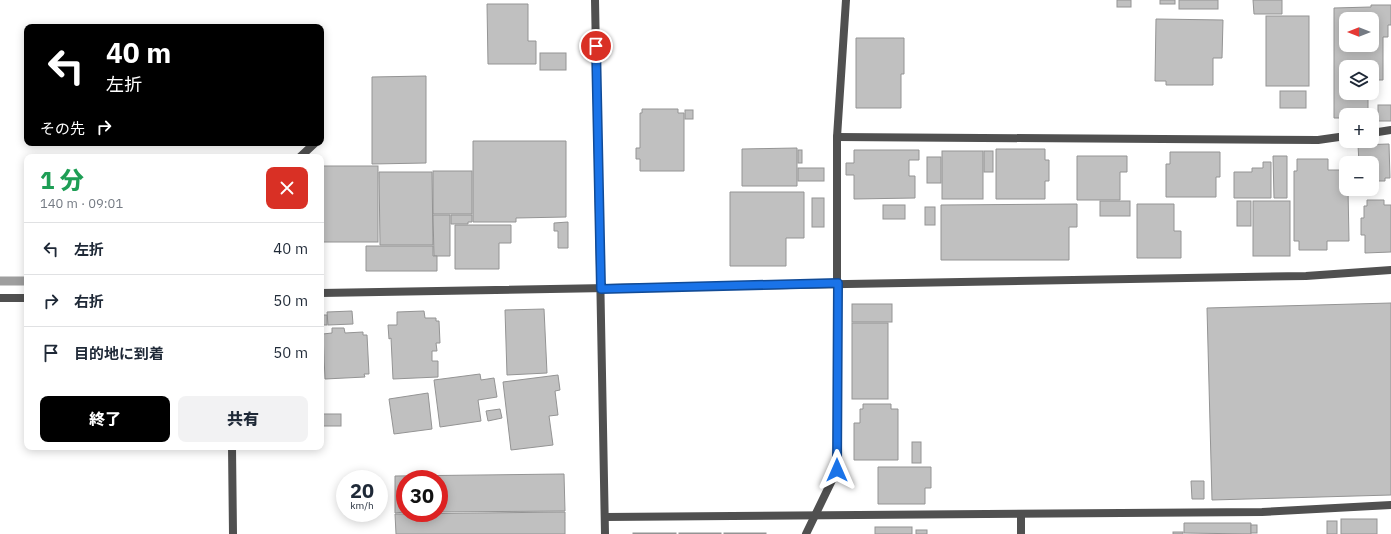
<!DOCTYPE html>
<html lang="ja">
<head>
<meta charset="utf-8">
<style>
	body { margin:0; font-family:"IBM Plex Sans","Noto Sans JP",sans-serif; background:#f2f2f3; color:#1f2937; height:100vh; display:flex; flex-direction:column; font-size:15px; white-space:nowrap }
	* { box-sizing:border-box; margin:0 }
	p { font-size:13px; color:#747a83 }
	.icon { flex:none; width:22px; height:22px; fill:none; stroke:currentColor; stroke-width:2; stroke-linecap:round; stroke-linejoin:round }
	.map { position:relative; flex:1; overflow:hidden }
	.drawer { position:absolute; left:24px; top:154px; width:300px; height:296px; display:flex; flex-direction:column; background:#fff; border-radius:8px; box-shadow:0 2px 10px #0003 }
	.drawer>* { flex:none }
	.top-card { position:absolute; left:24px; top:24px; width:300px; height:122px; border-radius:8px; box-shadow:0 2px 10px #0003; background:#000; color:#fff; overflow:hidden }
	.needle { width:26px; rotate:270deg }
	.controls { position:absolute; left:1339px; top:12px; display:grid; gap:8px }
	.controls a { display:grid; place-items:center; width:40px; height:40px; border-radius:8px; background:#fff; box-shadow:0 2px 10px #0003; font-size:20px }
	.speed { position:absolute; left:336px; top:470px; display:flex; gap:8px; font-size:20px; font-weight:700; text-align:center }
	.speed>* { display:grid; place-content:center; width:52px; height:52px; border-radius:50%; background:#fff; box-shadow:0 2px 10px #0003; line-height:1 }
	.speed small { font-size:10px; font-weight:400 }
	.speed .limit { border:6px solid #d22; background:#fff; color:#111 }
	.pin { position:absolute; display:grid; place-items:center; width:34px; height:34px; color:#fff; margin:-17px; border:2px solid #fff; border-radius:50%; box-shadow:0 1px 4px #0007 }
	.me { position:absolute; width:44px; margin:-22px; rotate:0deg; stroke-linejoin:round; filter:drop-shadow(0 0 3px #0008) }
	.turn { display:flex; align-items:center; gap:14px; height:84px; padding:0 16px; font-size:18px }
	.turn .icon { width:52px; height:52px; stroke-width:2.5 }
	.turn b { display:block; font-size:28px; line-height:34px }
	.then { display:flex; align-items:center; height:38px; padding:0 16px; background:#0003; gap:8px; font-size:15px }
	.round { display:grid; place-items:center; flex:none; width:42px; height:42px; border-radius:8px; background:#f2f2f3 }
	.overview { display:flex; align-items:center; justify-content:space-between; height:68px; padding:0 16px }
	h1 { font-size:24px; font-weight:800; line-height:30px; color:#1e9e55 }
	.button { display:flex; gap:8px; margin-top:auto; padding:8px 16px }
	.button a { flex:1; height:46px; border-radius:8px; background:#000; color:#fff; font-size:16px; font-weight:800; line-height:46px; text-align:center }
	.button a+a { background:#f2f2f3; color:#1f2937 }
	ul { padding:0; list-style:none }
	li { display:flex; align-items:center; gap:12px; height:52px; padding:0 16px; border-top:1px solid #e0e1e3 }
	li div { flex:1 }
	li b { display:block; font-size:15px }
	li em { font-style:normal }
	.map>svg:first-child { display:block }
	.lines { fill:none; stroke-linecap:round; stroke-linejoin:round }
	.stream { stroke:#9e9e9e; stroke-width:9 }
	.building { fill:#c0c0c0; stroke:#949494; fill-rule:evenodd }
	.service { stroke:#505050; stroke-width:8 }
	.minor { stroke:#505050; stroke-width:8 }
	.tertiary { stroke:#505050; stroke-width:8 }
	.route-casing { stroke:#114b97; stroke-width:10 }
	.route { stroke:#1a73e8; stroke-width:7 }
</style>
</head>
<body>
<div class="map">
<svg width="1391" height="534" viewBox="0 0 1391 534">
	<rect width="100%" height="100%" fill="#fff"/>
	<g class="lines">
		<polyline class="stream" points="0,281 27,281"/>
	</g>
	<g class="building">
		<rect x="1117" y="0" width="14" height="7"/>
		<rect x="1160" y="0" width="15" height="4"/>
		<rect x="1179" y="0" width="39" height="9"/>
		<polygon points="1253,0 1282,0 1282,14 1254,14"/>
		<polygon points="487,4 528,4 528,41 536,41 536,64 488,64"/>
		<path d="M1371,5H1391V25H1388V37H1383V80H1372V67H1346V93H1368V115H1346V118H1334V8L1371,7ZM1346,19H1372V45H1346Z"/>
		<rect x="1266" y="16" width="43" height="70"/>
		<polygon points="1156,19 1223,20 1222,58 1213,58 1213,85 1166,85 1166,81 1155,81"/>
		<polygon points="856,38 904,38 904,74 901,74 901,108 856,108"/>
		<rect x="540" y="53" width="26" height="17"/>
		<polygon points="426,76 426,163 372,164 372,77"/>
		<rect x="1280" y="91" width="26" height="17"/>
		<rect x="1378" y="105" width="13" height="16"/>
		<polygon points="642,109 678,109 678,113 684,113 684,171 640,171 640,159 636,159 636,148 640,148 640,113 642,113"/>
		<rect x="685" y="110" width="8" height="9"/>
		<polygon points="473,141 566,141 566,217 516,218 516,222 473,222"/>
		<polygon points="1389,144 1390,178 1385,178 1385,181 1372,181 1372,163 1359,163 1358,145"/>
		<polygon points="797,148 797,186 742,186 742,149"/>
		<polygon points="996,149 1045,149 1045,160 1049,160 1049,181 1045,181 1045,199 996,199"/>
		<rect x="798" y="150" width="4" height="13"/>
		<polygon points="854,150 919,150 919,160 909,160 909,176 915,176 915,198 854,199 854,175 846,175 846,163 854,163"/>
		<rect x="942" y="151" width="41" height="48"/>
		<rect x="984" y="151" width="9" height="21"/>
		<polygon points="1170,152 1220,152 1220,177 1216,177 1216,197 1166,197 1166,164 1170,164"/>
		<polygon points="1077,156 1127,156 1127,172 1120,172 1120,200 1077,200"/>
		<polygon points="1273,156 1287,156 1287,198 1274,198"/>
		<rect x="927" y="157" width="14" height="26"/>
		<polygon points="1297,159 1328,159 1328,170 1346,170 1346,189 1348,189 1349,241 1327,241 1327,250 1299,250 1299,241 1294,241 1294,171 1297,171"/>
		<polygon points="1263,162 1271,162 1271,198 1234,198 1234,172 1252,172 1252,168 1263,168"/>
		<rect x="321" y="166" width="57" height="76"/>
		<rect x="798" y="168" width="26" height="13"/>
		<rect x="433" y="171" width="39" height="43"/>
		<polygon points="379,172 432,172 433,245 380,245"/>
		<polygon points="730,192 804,192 804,238 786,238 786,266 730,266"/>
		<rect x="812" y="198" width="12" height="29"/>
		<polygon points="1367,200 1384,200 1384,205 1391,205 1391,252 1365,253 1365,235 1361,235 1361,218 1364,218 1364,206 1367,206"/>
		<rect x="1100" y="201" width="30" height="15"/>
		<rect x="1237" y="201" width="14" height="25"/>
		<rect x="1253" y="201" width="37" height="55"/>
		<polygon points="1077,204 1077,227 1069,227 1069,260 941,260 941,205"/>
		<polygon points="1137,204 1174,204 1174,231 1181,231 1181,258 1137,258"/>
		<rect x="883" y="205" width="22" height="14"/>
		<rect x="925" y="207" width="10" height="18"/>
		<polygon points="433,215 450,215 450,256 434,256"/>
		<polygon points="451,215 472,215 472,222 468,222 468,224 451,224"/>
		<polygon points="568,222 568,248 558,248 558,231 554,231 554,223"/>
		<polygon points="455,225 511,225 511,243 499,243 499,269 455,269"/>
		<polygon points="366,246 433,246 433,256 437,256 437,271 366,271"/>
		<polygon points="1391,303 1391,495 1212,500 1207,308"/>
		<rect x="852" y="304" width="40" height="18"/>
		<polygon points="544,309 547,373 507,375 505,310"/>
		<polygon points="352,311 353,324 328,325 327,312"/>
		<polygon points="424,311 425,318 436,318 436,321 439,321 440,343 436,343 437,351 432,351 432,361 438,361 438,377 393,379 391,338 389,339 388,325 397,325 397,312"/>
		<rect x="321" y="315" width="6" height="10"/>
		<rect x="852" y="323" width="36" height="76"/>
		<polygon points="332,328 344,328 345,333 363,332 363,335 367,335 369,374 364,374 365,377 325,379 323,334 332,333"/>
		<polygon points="480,374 481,380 494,378 497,397 478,400 481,421 440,427 434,380"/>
		<polygon points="558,375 560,390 555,391 558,415 549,416 553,445 511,450 503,382"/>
		<polygon points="428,393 432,429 394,434 389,399"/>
		<polygon points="863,404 891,404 891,409 898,409 898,460 854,460 854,423 860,423 860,409 863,409"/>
		<polygon points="500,409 502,418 488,421 486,411"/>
		<rect x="321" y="414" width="20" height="12"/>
		<rect x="912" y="442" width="9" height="21"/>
		<polygon points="878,467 931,467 931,488 925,488 925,504 878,504"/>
		<polygon points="564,474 565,511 439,512 439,479 405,479 405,512 395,513 395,476"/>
		<polygon points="1191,481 1204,481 1204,499 1192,499"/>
		<polygon points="565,512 565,534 396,534 395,514"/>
		<rect x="1341" y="519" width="36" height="15"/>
		<rect x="1327" y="521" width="10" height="13"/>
		<polygon points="1184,523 1251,523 1251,534 1184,533"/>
		<rect x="1251" y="525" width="6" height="8"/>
		<rect x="875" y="527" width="37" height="7"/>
		<rect x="916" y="530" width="11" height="4"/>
		<rect x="1173" y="532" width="10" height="2"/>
		<rect x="633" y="533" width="43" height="1"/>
		<rect x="679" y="533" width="42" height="1"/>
		<rect x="724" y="533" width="42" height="1"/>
	</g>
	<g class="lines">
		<polyline class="service" points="300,157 315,143"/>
		<g class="minor">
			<polyline points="595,0 605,534"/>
			<polyline points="1372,133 1391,130"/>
			<polyline points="837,137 1318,140 1346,136"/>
			<polyline points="232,447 233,534"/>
			<polyline points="1021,515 1021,534"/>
			<polyline points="605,517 1262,512 1391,505"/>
			<polyline points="806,534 837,470 837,137 846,0"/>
		</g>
		<g class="tertiary">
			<polyline points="321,293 1306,276 1391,270"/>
			<polyline points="0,298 27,298"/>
		</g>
	</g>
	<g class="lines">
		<g class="route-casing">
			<polyline id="route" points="596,46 601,289 838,283 837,470"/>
		</g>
		<use href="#route" class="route"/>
	</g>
</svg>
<div class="controls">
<a><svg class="needle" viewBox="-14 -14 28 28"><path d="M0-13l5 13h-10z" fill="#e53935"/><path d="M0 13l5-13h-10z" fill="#747a83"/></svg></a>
<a><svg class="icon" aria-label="layers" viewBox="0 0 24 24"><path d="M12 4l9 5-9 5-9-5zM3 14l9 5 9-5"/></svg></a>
<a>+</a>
<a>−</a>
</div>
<div class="speed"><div>20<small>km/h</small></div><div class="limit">30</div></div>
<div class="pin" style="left:596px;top:46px;background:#d93025"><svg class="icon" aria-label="arrive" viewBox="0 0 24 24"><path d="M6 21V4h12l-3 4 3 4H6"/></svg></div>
<svg class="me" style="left:837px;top:470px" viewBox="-20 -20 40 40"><path d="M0-17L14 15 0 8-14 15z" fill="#1a73e8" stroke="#fff" stroke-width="4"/></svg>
<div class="top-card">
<div class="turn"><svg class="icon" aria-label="left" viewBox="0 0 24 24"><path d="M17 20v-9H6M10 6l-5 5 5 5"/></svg><div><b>40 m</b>左折</div></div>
<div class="then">その先<svg class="icon" aria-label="right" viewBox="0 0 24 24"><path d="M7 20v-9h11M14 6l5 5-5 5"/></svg></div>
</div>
<section class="drawer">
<div class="overview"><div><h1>1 分</h1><p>140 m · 09:01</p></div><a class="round" style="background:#d93025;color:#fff"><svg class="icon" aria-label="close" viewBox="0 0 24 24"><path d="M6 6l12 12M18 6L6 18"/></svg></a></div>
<ul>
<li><svg class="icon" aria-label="left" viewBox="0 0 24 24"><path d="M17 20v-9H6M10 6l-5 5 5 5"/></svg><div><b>左折</b></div><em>40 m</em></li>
<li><svg class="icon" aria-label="right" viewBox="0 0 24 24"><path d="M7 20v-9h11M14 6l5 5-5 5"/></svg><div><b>右折</b></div><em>50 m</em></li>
<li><svg class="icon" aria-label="arrive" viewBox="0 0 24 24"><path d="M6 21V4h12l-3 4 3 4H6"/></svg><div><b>目的地に到着</b></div><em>50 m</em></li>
</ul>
<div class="button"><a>終了</a><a>共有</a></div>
</section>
</div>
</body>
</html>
